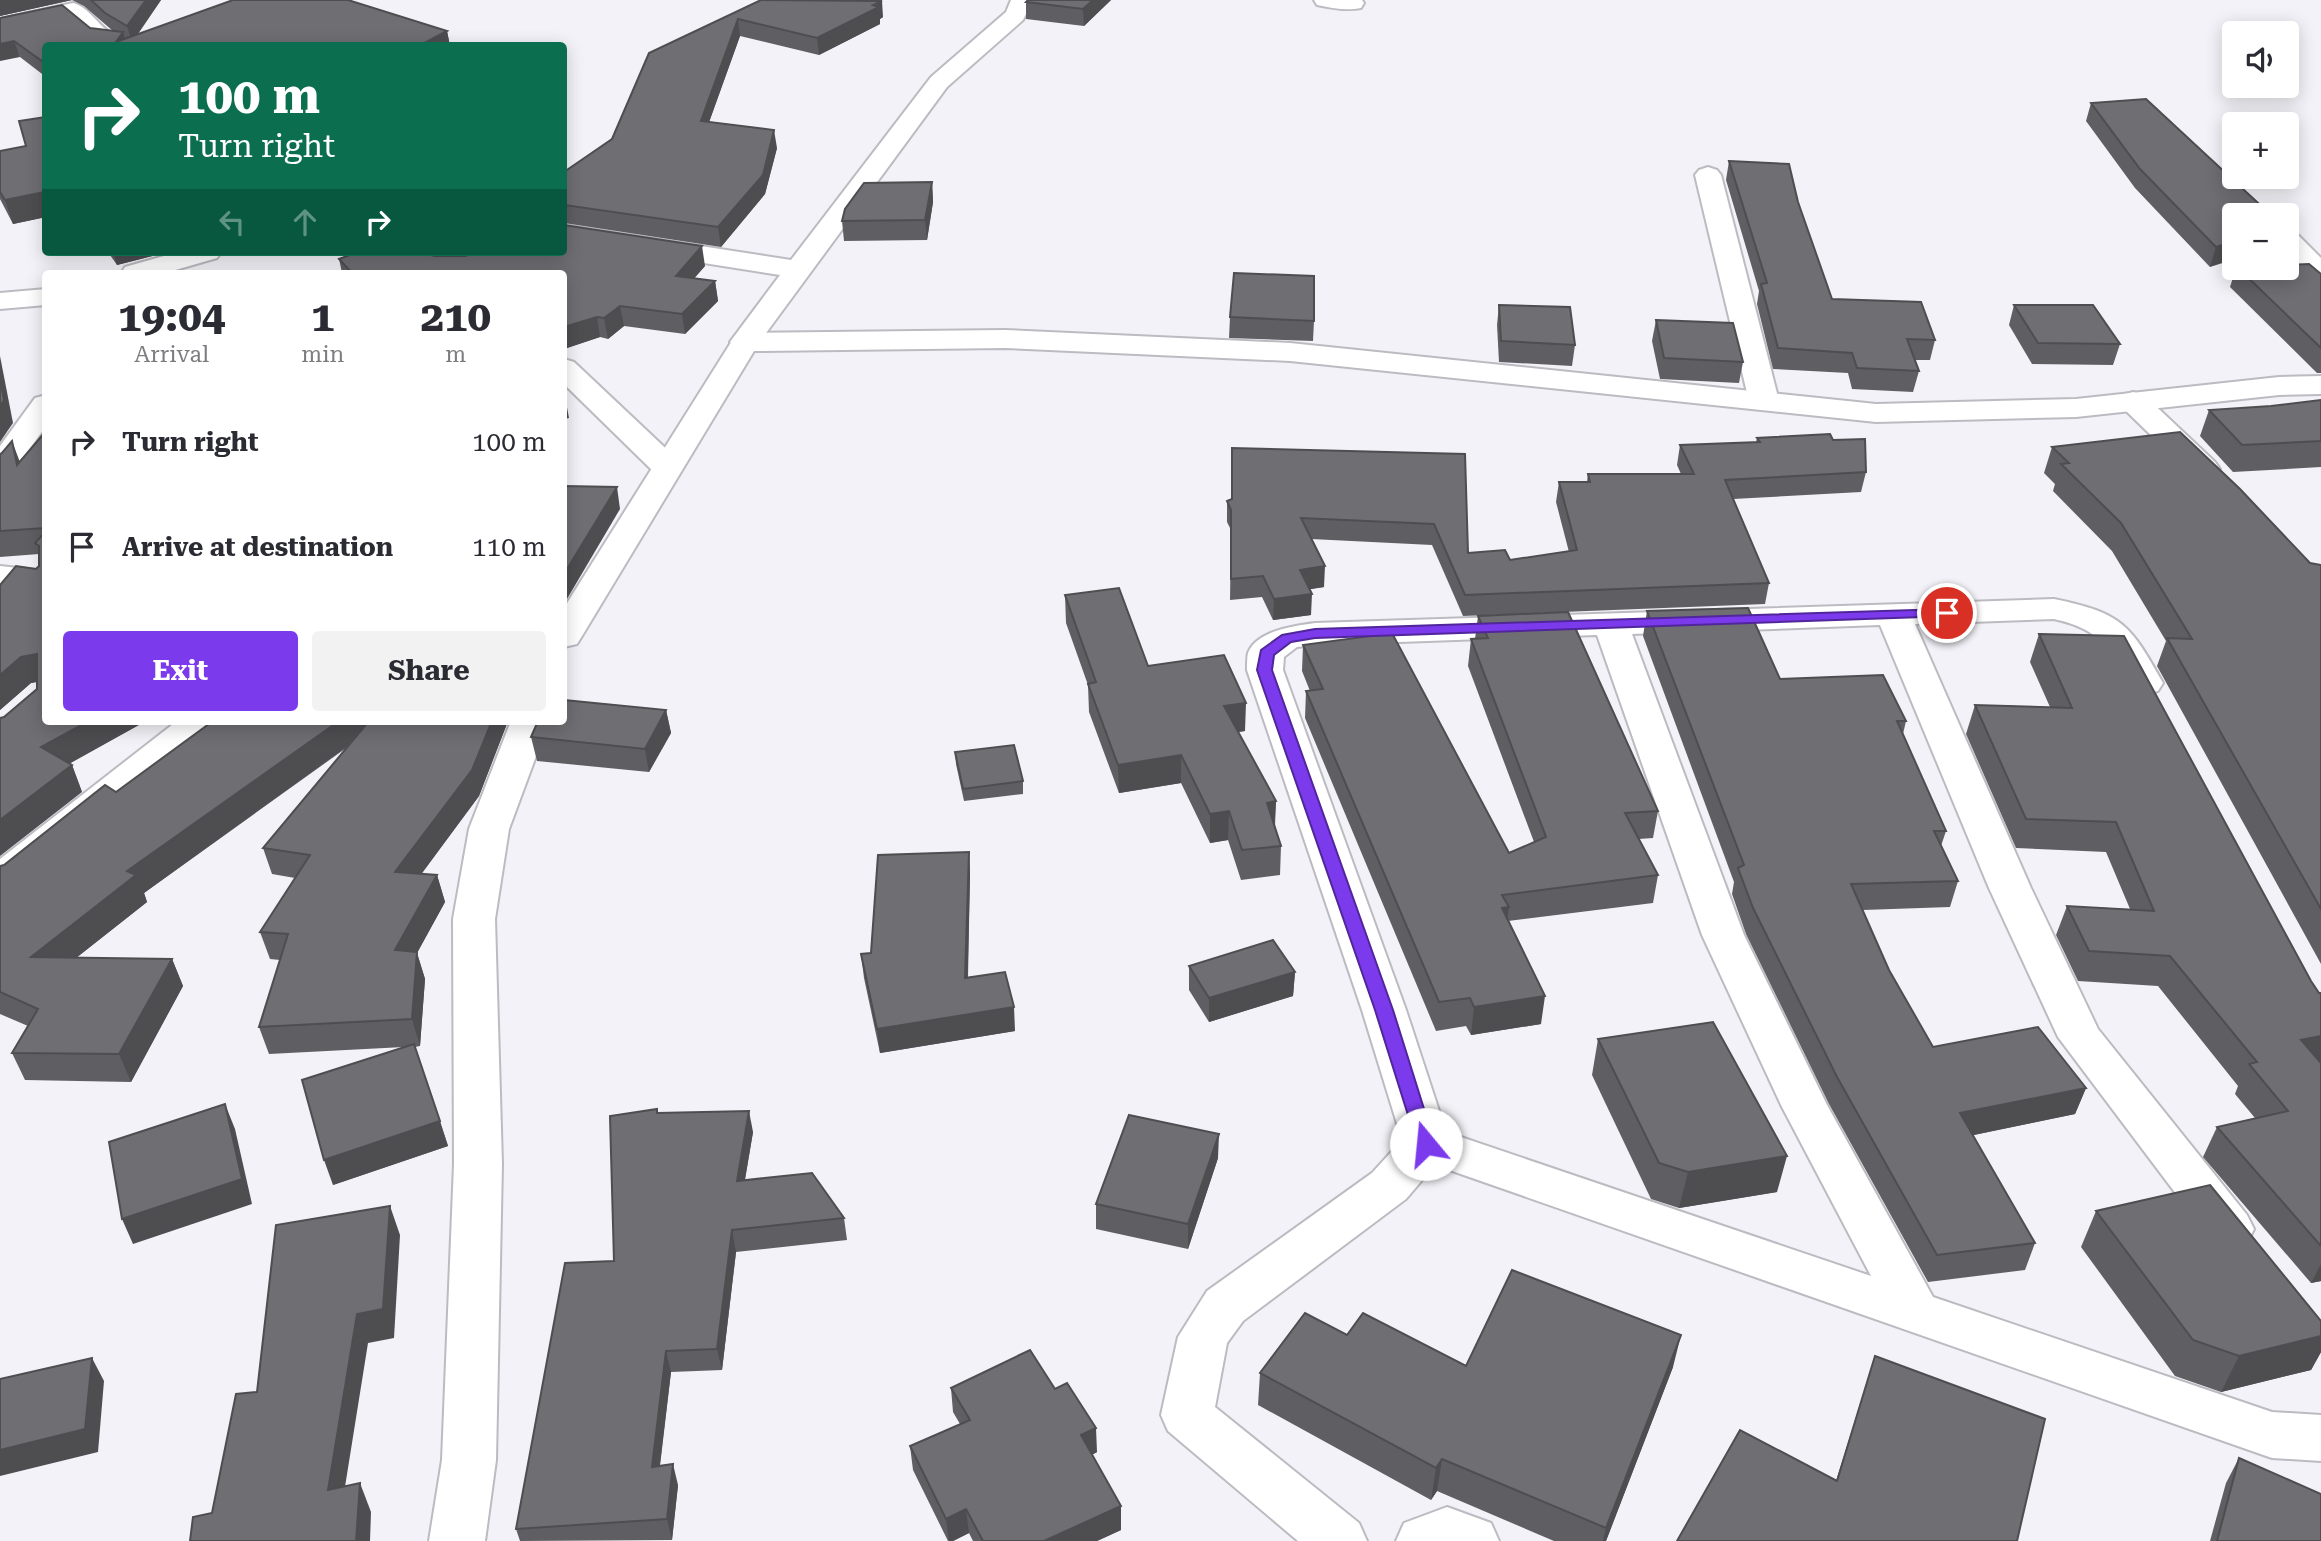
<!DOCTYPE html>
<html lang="en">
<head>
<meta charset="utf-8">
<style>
	body { margin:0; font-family:"Roboto Serif",serif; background:#f2f2f3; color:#2b2b33; height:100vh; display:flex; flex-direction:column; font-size:26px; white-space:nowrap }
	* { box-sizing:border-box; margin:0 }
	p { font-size:23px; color:#7c7c81 }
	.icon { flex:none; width:38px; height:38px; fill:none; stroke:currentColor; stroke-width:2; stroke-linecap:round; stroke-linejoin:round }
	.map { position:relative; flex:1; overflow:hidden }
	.drawer { position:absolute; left:42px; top:270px; width:525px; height:455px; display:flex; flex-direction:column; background:#fff; border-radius:7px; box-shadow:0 4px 18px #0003 }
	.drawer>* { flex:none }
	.guide { position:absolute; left:42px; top:42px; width:525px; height:214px; border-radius:7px; box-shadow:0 4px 18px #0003; background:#0b6e4f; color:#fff; overflow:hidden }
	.controls { position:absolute; left:2222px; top:21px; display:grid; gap:14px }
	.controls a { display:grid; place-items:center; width:77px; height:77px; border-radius:7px; background:#fff; box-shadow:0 4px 18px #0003; font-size:35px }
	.pin { position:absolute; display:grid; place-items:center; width:60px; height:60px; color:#fff; margin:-30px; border:4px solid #fff; border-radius:50%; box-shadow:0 2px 7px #0007 }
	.me { position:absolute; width:77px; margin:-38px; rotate:343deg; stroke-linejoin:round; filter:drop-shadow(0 0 5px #0008) }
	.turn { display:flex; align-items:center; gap:24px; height:147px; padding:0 21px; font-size:32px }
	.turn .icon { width:91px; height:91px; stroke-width:2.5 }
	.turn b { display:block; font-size:49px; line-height:60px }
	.lanes { display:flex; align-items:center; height:66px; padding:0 21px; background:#0003; justify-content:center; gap:35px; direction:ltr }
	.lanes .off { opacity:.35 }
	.eta { display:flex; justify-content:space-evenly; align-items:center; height:119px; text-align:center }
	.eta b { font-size:42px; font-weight:700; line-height:49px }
	.button { display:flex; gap:14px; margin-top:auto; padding:14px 21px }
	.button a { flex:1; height:80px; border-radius:7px; background:#7c3aed; color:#fff; font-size:28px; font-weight:700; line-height:80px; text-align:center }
	.button a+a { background:#f2f2f3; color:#2b2b33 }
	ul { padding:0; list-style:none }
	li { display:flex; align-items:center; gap:21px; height:105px; padding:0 21px }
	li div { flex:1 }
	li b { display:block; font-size:26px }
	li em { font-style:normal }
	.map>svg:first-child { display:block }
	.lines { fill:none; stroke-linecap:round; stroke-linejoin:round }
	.street-casing { stroke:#bcbbc1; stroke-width:4 }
	.secondary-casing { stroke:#bcbbc1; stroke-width:4 }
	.street { fill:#fff; fill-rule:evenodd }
	.secondary { fill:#fff; fill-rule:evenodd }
	.wall { fill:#5f5f63 }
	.shaded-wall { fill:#4e4d50 }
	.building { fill:#6f6e73; stroke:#4e4d50; stroke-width:2 }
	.route { fill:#7c3aed; stroke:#51269a; stroke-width:2 }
</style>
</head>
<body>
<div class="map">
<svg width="2321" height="1541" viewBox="0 0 2321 1541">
	<rect width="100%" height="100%" fill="#f3f2f8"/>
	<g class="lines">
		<g class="street-casing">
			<g id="street">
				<polygon points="1011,0 1033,0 1023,20 947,87 755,348 745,351 735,348 730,342 780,275 564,241 564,225 791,260 931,77 1006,12"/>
				<path d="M1314,0H1362L1364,3L1361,8C1347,11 1331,8 1317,5Z"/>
				<path d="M73,3C88,7 96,22 108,31C116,37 126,38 132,46C94,46 95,43 68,18L0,33V19Z"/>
				<polygon points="1708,167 1717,170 1721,175 1779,401 1775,407 1764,410 1753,407 1749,401 1695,175 1699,170"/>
				<polygon points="2287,232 2297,234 2321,258 2321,281 2311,279 2287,255"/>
				<polygon points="178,252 221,252 217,258 165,273 121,273 125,267"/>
				<polygon points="46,289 46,305 0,309 0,293"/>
				<polygon points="564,359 574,362 678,460 683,467 678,474 667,477 656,474 564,384"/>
				<polygon points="2133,392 2144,395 2215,462 2220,469 2215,476 2204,479 2193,476 2122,407 2118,401 2122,395"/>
				<polygon points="46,395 46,426 11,475 0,478 0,446 35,398"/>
				<polygon points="0,566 46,571 46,591 0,586"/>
				<path d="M2054,599C2122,613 2130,624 2163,683L2158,691L2145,694L2132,691C2105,651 2108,631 2054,619L1915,624L2031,888L2098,1029L2247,1215L2254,1229L2247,1243L2230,1248L2213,1243L2058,1037L1989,888L1880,625L1632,634L1744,935L1827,1105L1933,1297L2272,1412L2321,1415V1461L2272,1458L1435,1165L1406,1199L1243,1321L1227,1343L1215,1407L1359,1523L1367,1541H1298L1168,1431L1161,1415L1178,1337L1207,1291L1372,1173L1402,1140L1362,1010L1247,670C1247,665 1247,657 1248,653C1257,630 1295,626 1315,623ZM1597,635L1702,935L1781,1105L1871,1276L1446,1132L1406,1010L1283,670L1284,657L1297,647L1315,645Z"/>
				<polygon points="177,721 220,721 214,729 14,890 0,894 0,859"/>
				<polygon points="1447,1507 1491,1523 1499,1541 1396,1541 1404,1523"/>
			</g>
		</g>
		<g class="secondary-casing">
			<g id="secondary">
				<polygon points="1005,330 1290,343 1876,404 2076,399 2279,377 2321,376 2321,394 2279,395 2076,417 1876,422 1290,361 1005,348 754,351 582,636 577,644 564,647 564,608 735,336 745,333"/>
				<polygon points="511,721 549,721 509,829 495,919 502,1164 496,1460 485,1541 429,1541 442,1460 454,1164 453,919 469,829"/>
			</g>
		</g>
		<use href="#street" class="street"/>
		<use href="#secondary" class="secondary"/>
	</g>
	<g class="wall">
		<polygon points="0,0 161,0 138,34 447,31 450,46 46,46 46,77 20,57 0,18 113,31 84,6 72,0 0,16"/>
		<polygon points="761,0 883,17 880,19 880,24 819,55 740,36 709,122 777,148 765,194 721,247 564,223 564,172 612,139 649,53"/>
		<polygon points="1028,0 1111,0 1084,26 1026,19 1026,2"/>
		<polygon points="2091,103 2271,215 2210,267 2135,188 2086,121"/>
		<polygon points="46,117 46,217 13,224 0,199 0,151 26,146"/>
		<polygon points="1729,161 1798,202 1832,299 1935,340 1930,360 1915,360 1919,371 1913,392 1852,389 1848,373 1773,369 1757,304 1759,291 1726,180"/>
		<polygon points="932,182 933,202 927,240 844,241 842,221"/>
		<polygon points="108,252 168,252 117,265"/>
		<polygon points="440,252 564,252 705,266 694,278 715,281 718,301 685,334 624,326 608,339 600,337 564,349 564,273 342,273 339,259 452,256"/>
		<polygon points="2236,268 2287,268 2321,274 2321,373 2317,373 2230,287"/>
		<polygon points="1499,305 1575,345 1572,366 1499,362 1497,325"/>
		<polygon points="2014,305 2120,344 2113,365 2032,364 2009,325"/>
		<polygon points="1230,317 1314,321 1313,341 1229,338"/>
		<polygon points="1656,320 1743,362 1739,383 1660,379 1652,341"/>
		<polygon points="2321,400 2321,467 2233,472 2200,436 2209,410 2271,406"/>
		<polygon points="46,431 46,721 146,721 69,764 72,765 82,792 4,717 37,689 37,682 31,683 0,710 0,585 36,569 39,566 39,554 0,557 0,454 20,461"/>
		<polygon points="1757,438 1833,440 1866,472 1861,492 1733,499 1769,583 1765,604 1463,616 1432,545 1311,539 1324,587 1310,589 1311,615 1273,620 1262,597 1230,600 1231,530 1227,522 1227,501 1465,454 1468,553 1510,560 1569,552 1556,502 1559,482 1587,482 1588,474 1681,474 1677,465 1680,445 1756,442"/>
		<polygon points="2052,447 2310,563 2321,565 2321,964 2157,666 2166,641 2112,551 2053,491 2055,484 2044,473"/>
		<polygon points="1065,595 1148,666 1245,731 1238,732 1276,801 1275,826 1281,846 1280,875 1241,880 1228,840 1210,843 1181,783 1119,793 1089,712 1088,685 1066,623"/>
		<polygon points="1647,611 1780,679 1906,721 1903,734 1946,831 1941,846 1958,881 1950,907 1863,910 1889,970 1933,1047 2086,1088 2075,1114 1973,1135 2035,1243 2025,1270 1928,1282 1829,1104 1746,934 1732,894 1734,882 1643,636"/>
		<polygon points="1478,616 1658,811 1653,838 1639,839 1658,875 1653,903 1508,921 1541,1024 1471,1035 1466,1026 1436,1031 1305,718 1306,691 1310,691 1302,671 1303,645 1509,853 1534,842 1468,666 1471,639 1475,639"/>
		<polygon points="2039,634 2319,993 2321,993 2321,1281 2311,1283 2203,1157 2217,1127 2255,1118 2235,1094 2238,1086 2158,986 2078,981 2056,935 2067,906 2130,909 2106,852 2016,848 1966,734 1975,705 2050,707 2030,662"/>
		<polygon points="666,710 671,733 649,772 537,761 531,737"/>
		<polygon points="213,721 508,721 479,796 421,874 437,875 445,902 417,953 425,979 420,1046 415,1047 448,1146 333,1185 404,1047 269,1054 259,1027 280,960 270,959 260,932 295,878 272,874 263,848 349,746 144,893 147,902 76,958 172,959 183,986 131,1082 25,1080 12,1053 28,1026 0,1014 0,866 4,865 116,792"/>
		<polygon points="955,752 1023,781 1023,794 964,801 956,764"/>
		<polygon points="969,852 970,874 968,978 1015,1031 880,1053 864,978 861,954 871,953"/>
		<polygon points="1189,966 1295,972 1293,996 1209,1022 1189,990"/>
		<polygon points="1598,1039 1777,1192 1679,1208 1651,1199 1592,1075"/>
		<polygon points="658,1113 753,1132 745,1180 844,1218 847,1240 736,1252 722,1370 671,1372 660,1466 678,1485 672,1540 520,1541 516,1529 614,1261"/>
		<polygon points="1218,1158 1188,1249 1096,1229 1096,1204"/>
		<polygon points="2096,1211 2321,1321 2321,1352 2311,1370 2221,1392 2175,1376 2081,1247"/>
		<polygon points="1347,1335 1466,1366 1673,1367 1606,1541 1554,1541 1437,1491 1431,1500 1258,1405 1260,1373"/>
		<polygon points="1875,1356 2017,1541 1836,1481"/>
		<polygon points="951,1388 1055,1389 1097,1452 1092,1455 1121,1530 1097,1541 973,1541 969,1533 953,1541 948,1541 913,1470 910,1446 960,1424 953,1412"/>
		<polygon points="2239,1458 2321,1541 2210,1541 2226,1483"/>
	</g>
	<g class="shaded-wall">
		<polygon points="0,0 72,0 0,16"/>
		<polygon points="146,0 161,0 132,42 127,26"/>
		<polygon points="1093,0 1111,0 1084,26 1083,9"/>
		<polygon points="882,1 883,17 880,19 880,24 819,55 817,38"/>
		<polygon points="738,19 740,36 703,139 701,121"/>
		<polygon points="447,31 450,46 419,46"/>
		<polygon points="123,32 127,46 116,42"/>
		<polygon points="14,41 20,57 0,61 0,44"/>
		<polygon points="774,130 777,148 765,194 721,247 718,227"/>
		<polygon points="932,182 933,202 927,240 925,220"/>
		<polygon points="44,192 46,195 46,217 13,224 5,200"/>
		<polygon points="2235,241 2235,259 2210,267 2216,247"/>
		<polygon points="702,246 705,266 679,296 676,276"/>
		<polygon points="113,252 168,252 117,265"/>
		<polygon points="715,281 718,301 685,334 682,314"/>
		<polygon points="620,306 624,326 608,339 604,318"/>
		<polygon points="597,317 600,337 564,349 564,327"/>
		<polygon points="0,356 13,423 0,442"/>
		<polygon points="564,397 565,397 569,418 564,419"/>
		<polygon points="12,441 21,465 17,465"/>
		<polygon points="617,487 620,509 564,604 564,574"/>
		<polygon points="1325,566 1324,587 1299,591 1300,570"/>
		<polygon points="1312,594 1311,615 1273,620 1274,599"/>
		<polygon points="37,654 46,680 31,683 0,710 0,675 21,657"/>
		<polygon points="1246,703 1245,731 1223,734 1224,706"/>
		<polygon points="666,710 671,733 649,772 645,749"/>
		<polygon points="89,721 146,721 52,773 41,747"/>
		<polygon points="339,721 382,721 144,893 147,902 43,984 31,957 127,871"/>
		<polygon points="492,721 508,721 479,796 403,899 395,872"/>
		<polygon points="1181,755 1181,783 1119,793 1118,765"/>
		<polygon points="72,765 82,792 0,856 0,820"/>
		<polygon points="1276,801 1274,830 1267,803"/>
		<polygon points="1229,811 1228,840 1210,843 1210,814"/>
		<polygon points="969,852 970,874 967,1002 965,978"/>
		<polygon points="437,875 445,902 417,953 425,979 420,1046 412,1019 395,950"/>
		<polygon points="1509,907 1505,935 1502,908"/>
		<polygon points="172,959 183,986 131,1082 119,1054"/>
		<polygon points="1295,972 1293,996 1209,1022 1209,998"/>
		<polygon points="1545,996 1541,1024 1471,1035 1474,1007"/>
		<polygon points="1014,1007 1015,1031 880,1053 877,1029"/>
		<polygon points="2321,1036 2321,1064 2301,1040"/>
		<polygon points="2086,1088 2075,1114 1950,1140 1960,1113"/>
		<polygon points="225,1104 235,1129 252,1204 133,1244 122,1219"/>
		<polygon points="749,1111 753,1132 741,1202 737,1181"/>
		<polygon points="440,1121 448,1146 333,1185 324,1160"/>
		<polygon points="1219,1134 1218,1158 1188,1249 1188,1224"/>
		<polygon points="1787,1156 1777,1192 1679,1208 1688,1172"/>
		<polygon points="390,1206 400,1235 394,1338 368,1343 340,1518 328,1490 357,1314"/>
		<polygon points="732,1230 736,1252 722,1370 717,1349"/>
		<polygon points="2321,1264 2321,1281 2311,1283"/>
		<polygon points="1681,1335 1673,1367 1606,1541 1603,1541 1606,1528"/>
		<polygon points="2321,1336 2321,1352 2311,1370 2221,1392 2239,1356"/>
		<polygon points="666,1351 671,1372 657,1488 652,1467"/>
		<polygon points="92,1358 104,1381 98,1452 0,1476 0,1450"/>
		<polygon points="1096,1428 1097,1452 1082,1460 1081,1435"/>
		<polygon points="1442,1459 1437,1491 1431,1500 1436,1468"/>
		<polygon points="673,1464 678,1485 672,1540 667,1519"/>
		<polygon points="360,1483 371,1512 370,1541 356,1541"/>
		<polygon points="1121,1506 1121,1530 1097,1541 1044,1541"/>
		<polygon points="966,1509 969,1533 953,1541 949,1541 946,1519"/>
	</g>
	<g class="building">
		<polygon points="91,0 146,0 127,26 105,13"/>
		<polygon points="233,0 348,0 447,31 419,46 46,46 46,64 14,41 0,44 0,18 62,5 90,28 123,32 116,42"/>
		<polygon points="761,0 882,1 873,5 879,7 817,38 738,19 701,121 774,130 763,175 718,227 564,205 564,172 612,139 649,53"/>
		<polygon points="1028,0 1093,0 1083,9 1026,2"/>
		<polygon points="2146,99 2271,215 2235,215 2235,241 2216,247 2140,169 2091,103"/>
		<polygon points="46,117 46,194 44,192 5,200 0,192 0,151 26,146 19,121"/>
		<polygon points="1729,161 1789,164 1798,202 1832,299 1921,302 1935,340 1907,339 1919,371 1857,368 1852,353 1778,348 1761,284 1767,283"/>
		<polygon points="932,182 925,220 842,221 845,209 864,183"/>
		<polygon points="564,225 702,246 676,276 715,281 682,314 620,306 604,318 597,317 564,327 564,273 352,273 339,259 358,252 423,252 434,256 466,256 468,252 564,252"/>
		<polygon points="2309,264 2321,274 2321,348 2238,268 2287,268 2287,265"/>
		<polygon points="1234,273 1314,276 1314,321 1230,317"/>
		<polygon points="1499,305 1570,307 1575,345 1501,341"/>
		<polygon points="2014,305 2093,305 2120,344 2038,343"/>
		<polygon points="1656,320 1733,323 1743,362 1664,358"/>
		<polygon points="0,378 4,400 0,406"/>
		<polygon points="2321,400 2321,441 2242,445 2209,410 2271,406"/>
		<polygon points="46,431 46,528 0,531 0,454 2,453 12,441 17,465"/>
		<polygon points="2180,432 2240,489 2310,563 2321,565 2321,909 2167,638 2192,639 2121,523 2061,464 2069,463 2052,447"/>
		<polygon points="1830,434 1833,440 1865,439 1866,472 1725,480 1769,583 1465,595 1434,524 1301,518 1325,566 1300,570 1312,594 1274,599 1263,576 1231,579 1231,510 1227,501 1232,499 1232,448 1465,454 1468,553 1505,550 1510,560 1577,550 1559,482 1590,482 1588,474 1694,474 1680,445 1760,442 1757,438"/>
		<polygon points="564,486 617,487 564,574"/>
		<polygon points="46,531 46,721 89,721 41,747 72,765 0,820 0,718 4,717 37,689 37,654 21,657 0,675 0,585 16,566 36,569 39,566 39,546 35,543"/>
		<polygon points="1119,588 1148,666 1224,655 1246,703 1224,706 1276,801 1267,803 1281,846 1242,850 1229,811 1210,814 1181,755 1118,765 1088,684 1096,682 1065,595"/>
		<polygon points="1748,608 1780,679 1883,675 1906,721 1897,721 1946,831 1934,831 1958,881 1851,884 1889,970 1933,1047 2038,1027 2086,1088 1960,1113 2035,1243 1937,1255 1837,1077 1753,908 1738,868 1744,865 1647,611"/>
		<polygon points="1568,612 1658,811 1625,813 1658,875 1502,895 1509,907 1502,908 1545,996 1474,1007 1470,998 1439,1002 1306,691 1323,689 1303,645 1392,633 1509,853 1546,837 1471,639 1488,638 1478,616"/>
		<polygon points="2039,634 2124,636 2311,981 2319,993 2321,993 2321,1036 2301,1040 2321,1063 2321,1246 2217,1127 2288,1111 2249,1064 2257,1062 2170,956 2089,951 2067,906 2154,911 2116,822 2026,819 1975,705 2072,708"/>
		<polygon points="564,700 666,710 645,749 531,737 538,721 564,721"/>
		<polygon points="213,721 339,721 127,871 136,875 31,957 172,959 119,1054 12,1053 38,1009 0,992 0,866 4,865 105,785 116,792"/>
		<polygon points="369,721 492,721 472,770 395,872 437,875 395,950 417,952 412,1019 259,1027 288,934 260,932 310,855 263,848"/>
		<polygon points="1014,745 1023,781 963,789 955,752"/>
		<polygon points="969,852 965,978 1005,972 1014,1007 877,1029 861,954 871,953 878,855"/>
		<polygon points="1273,940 1295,972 1209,998 1189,966"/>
		<polygon points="1713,1022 1787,1156 1688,1172 1659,1163 1598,1039"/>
		<polygon points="414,1044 440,1121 324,1160 302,1080"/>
		<polygon points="225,1104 242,1179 122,1219 109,1142"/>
		<polygon points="657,1109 657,1113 749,1111 737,1181 812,1173 844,1218 732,1230 717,1349 666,1351 652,1467 673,1464 667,1519 516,1529 565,1263 614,1261 610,1116"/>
		<polygon points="1129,1115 1219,1134 1188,1224 1096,1204"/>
		<polygon points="2210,1185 2321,1321 2321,1336 2239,1356 2193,1340 2096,1211"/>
		<polygon points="390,1206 383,1309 357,1314 328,1490 360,1483 356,1541 190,1541 193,1517 212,1513 236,1394 257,1392 276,1225"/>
		<polygon points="1512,1270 1681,1335 1606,1528 1442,1459 1436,1468 1260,1373 1305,1313 1347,1335 1363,1313 1466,1366"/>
		<polygon points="1030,1350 1055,1389 1067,1383 1096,1428 1081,1435 1121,1506 1044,1541 983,1541 966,1509 946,1519 910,1446 970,1420 951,1388"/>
		<polygon points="1875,1356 2045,1419 2017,1541 1677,1541 1740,1430 1837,1481"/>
		<polygon points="92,1358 85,1429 0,1450 0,1379"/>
		<polygon points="2239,1458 2321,1494 2321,1541 2217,1541"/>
	</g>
	<polygon class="route" points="1947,609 1954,613 1952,616 1315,638 1291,642 1274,655 1272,670 1393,1010 1435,1144 1432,1150 1426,1152 1419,1150 1375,1010 1257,670 1261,650 1282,635 1315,629"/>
</svg>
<div class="controls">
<a><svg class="icon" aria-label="sound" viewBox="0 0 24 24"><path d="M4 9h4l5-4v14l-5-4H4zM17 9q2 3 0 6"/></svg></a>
<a>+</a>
<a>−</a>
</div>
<div class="pin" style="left:1947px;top:613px;background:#d93025"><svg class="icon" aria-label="arrive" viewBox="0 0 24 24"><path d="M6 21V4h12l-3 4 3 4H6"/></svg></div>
<svg class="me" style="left:1426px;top:1144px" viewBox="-20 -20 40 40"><circle r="19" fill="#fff"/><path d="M0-13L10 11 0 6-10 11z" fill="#7c3aed"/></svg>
<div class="guide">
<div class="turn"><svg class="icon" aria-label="right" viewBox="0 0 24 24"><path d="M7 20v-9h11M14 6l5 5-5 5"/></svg><div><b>100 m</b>Turn right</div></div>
<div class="lanes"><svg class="icon off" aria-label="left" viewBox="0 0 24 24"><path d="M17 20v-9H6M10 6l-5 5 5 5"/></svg><svg class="icon off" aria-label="ahead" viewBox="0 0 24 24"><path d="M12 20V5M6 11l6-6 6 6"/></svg><svg class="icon" aria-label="right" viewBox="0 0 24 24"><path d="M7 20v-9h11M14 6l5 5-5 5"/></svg></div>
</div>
<section class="drawer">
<div class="eta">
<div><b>19:04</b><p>Arrival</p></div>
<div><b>1</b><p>min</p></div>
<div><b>210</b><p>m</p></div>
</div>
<ul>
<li><svg class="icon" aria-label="right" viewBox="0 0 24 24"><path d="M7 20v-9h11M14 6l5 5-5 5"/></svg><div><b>Turn right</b></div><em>100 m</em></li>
<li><svg class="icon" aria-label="arrive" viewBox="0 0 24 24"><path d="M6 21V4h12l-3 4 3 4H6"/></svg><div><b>Arrive at destination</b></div><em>110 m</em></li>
</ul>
<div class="button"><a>Exit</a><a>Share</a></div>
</section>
</div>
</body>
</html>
